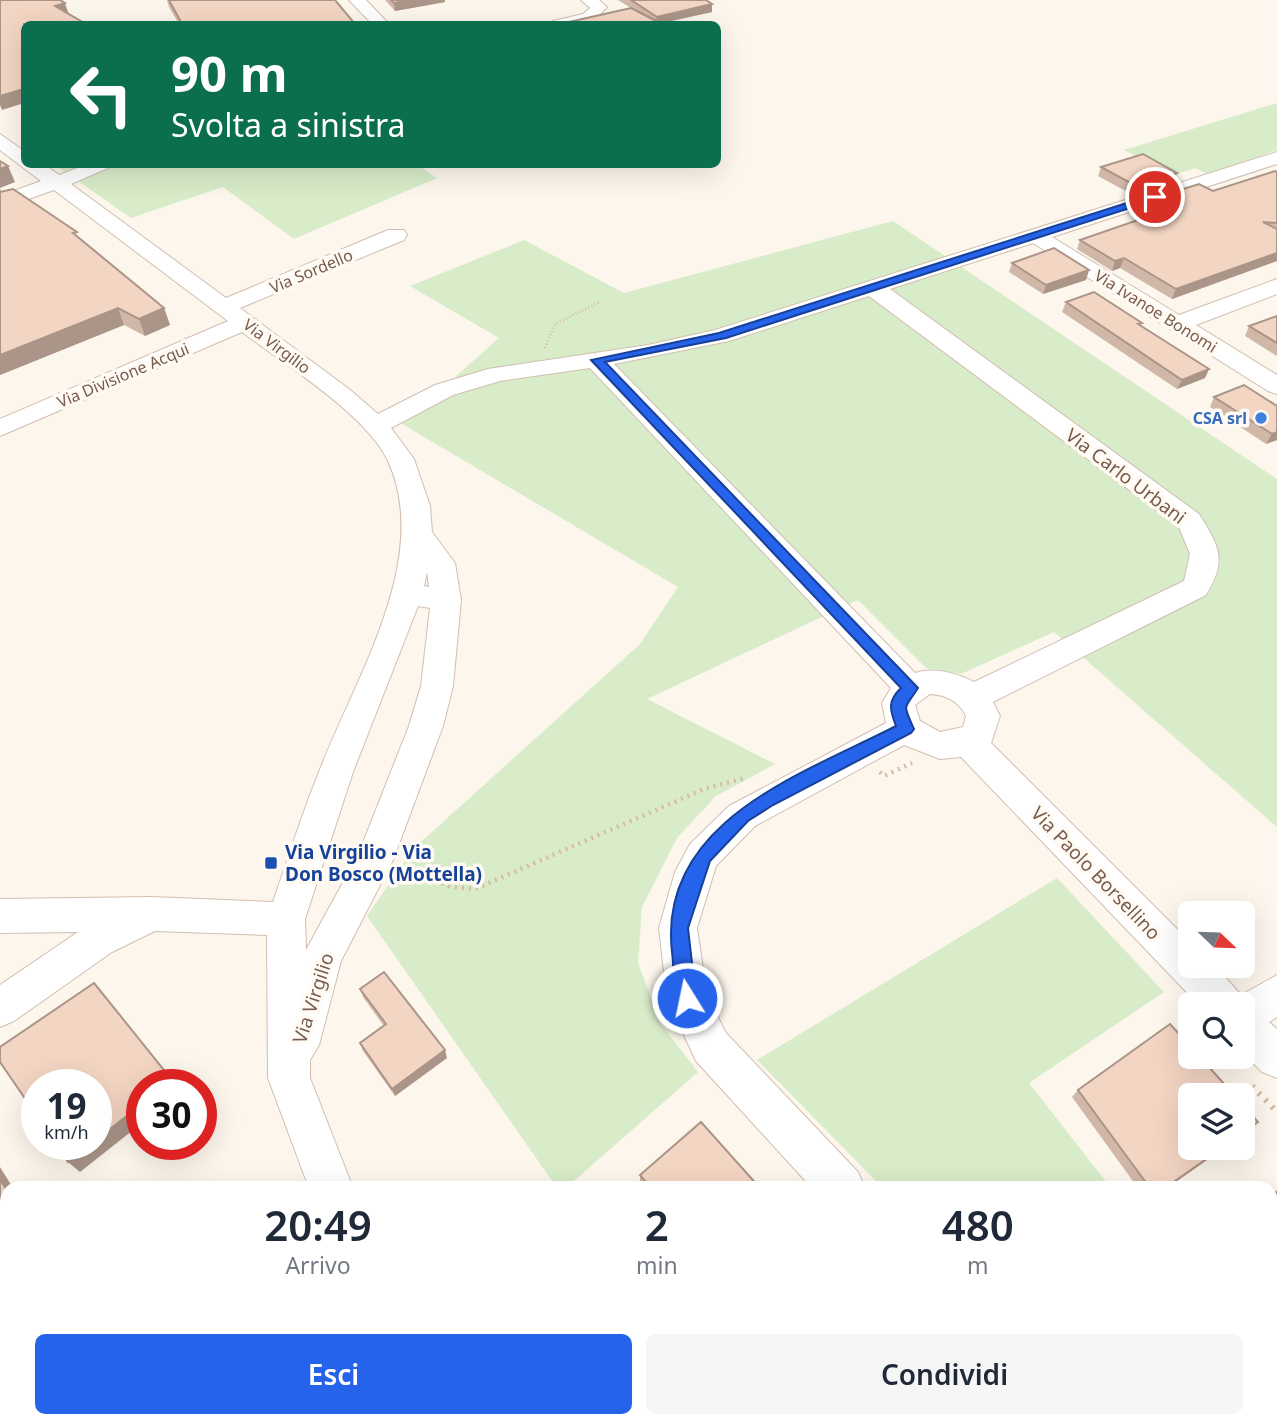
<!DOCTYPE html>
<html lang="it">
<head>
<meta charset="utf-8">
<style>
	body { margin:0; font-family:"Noto Sans",sans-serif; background:#f6f6f7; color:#1f2937; height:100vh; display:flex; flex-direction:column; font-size:26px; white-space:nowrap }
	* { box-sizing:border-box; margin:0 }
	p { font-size:23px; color:#747a83 }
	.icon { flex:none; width:38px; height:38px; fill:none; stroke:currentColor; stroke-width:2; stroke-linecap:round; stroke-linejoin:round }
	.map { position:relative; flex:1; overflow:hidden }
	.sheet { position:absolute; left:0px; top:1181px; width:1278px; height:247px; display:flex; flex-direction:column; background:#fff; border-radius:21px 21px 0 0; box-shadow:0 7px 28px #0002 }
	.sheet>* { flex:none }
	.hud { position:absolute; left:21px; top:21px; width:700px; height:147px; border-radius:10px; box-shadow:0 7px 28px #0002; background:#0b6e4f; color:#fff; overflow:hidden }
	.needle { width:46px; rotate:113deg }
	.buttons { position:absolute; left:1178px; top:901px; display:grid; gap:14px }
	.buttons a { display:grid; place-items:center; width:77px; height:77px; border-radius:10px; background:#fff; box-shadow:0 7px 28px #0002; font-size:35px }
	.speed { position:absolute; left:21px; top:1069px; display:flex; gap:14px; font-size:35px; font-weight:700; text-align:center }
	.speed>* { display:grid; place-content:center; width:91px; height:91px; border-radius:50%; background:#fff; box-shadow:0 7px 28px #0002; line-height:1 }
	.speed small { font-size:18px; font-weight:400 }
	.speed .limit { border:10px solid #d22; background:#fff; color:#111 }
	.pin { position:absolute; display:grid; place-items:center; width:60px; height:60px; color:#fff; margin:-30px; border:4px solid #fff; border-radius:50%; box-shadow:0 2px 7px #0007 }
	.me { position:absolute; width:77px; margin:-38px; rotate:350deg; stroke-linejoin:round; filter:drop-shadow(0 0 5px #0008) }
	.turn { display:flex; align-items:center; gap:24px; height:147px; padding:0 35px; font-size:32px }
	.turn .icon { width:91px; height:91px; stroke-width:2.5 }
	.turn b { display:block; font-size:49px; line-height:60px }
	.eta { display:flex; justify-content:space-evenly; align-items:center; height:119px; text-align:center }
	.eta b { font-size:42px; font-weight:600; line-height:49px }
	.action { display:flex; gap:14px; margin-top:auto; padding:14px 35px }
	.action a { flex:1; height:80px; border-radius:10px; background:#2563eb; color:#fff; font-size:28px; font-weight:600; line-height:80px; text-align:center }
	.action a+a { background:#f6f6f7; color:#1f2937 }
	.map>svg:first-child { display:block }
	.green { fill:#d8ecc9 }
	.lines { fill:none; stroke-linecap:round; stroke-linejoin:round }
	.street-casing { stroke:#d1beb0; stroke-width:2 }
	.path-far2 { stroke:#d9b8a5; stroke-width:2.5; stroke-dasharray:1 2.5; stroke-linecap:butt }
	.path-far1 { stroke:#d9b8a5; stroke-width:4.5; stroke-dasharray:2 5; stroke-linecap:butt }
	.path { stroke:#d9b8a5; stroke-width:6; stroke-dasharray:2.5 7; stroke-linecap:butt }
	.street { fill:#fff; fill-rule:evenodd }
	.wall { fill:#d1b7a8 }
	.shaded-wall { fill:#aa9588 }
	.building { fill:#f3d5c3; stroke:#aa9588; stroke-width:2 }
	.route { fill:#2563eb; stroke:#184099; stroke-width:2 }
	.shop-dot { fill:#3f7fe0; stroke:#fffaf3; stroke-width:2.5 }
	.transit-dot { fill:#1a4fb4; stroke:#fffaf3; stroke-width:2.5 }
	.labels { text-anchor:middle; stroke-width:7; stroke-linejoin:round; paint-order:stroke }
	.far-street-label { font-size:16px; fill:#7a5c4d; stroke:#fffaf3 }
	.far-shop-label { font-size:16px; font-weight:bold; fill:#366cbe; stroke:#fffaf3; text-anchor:end }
	.street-label { font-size:19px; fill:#7a5c4d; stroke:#fffaf3 }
	.transit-label { font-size:19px; font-weight:bold; fill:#164399; stroke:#fffaf3; text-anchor:start }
</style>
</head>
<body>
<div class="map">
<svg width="1277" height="1427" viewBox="0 0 1277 1427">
	<rect width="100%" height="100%" fill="#fdf6ec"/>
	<g class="green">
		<polygon points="1277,103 1277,150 1208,174 1195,168 1174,175 1124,150"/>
		<polygon points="417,164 437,178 294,239 223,187 131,218 55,165"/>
		<polygon points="893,221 1277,479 1277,827 1054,632 961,674 926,668 858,600 647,699 775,764 716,796 677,838 642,907 638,963 661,1024 698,1072 566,1188 557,1188 367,916 412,850 640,644 678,587 402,424 499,338 410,286 524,240 624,293"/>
		<polygon points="1057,878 1164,992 1029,1083 1111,1188 883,1188 757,1060"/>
		<polygon points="1271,1336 1277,1345 1277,1427 1099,1427 1094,1421 1270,1421"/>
		<polygon points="922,1421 1021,1421 1027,1427 918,1427"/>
	</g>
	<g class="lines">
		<g class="street-casing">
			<g id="street">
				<polygon points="349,0 366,0 389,24 372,24"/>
				<polygon points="581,0 599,0 607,7 594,21 551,24 553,21 583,14 590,8"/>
				<path d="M0,134L24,151V164H44L59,175L88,164H117L71,184L226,298L388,230H404L407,235L404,240L240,308L349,389L378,414L435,385L488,369L648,345L715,330L1277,152V164L1052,237L1179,315L1277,279V294L1196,325L1277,375V394L1268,391L1033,243L890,289L1199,514C1220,547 1227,560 1206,595L993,702L1000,716L991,743L1190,942V966H1215L1241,995L1277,975V1017L1269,1022L1277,1029V1078L1262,1072L1242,1052V1004H1198L961,757L940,759L904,745L755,826L716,866L697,928L707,996L726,1033L858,1172L865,1188H812L696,1061L667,998L659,928L675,872L690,844L729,806L886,723L882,703L891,688L590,368L500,381L453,395L391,428L414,459L430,506L432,532L455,563L461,600L453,686L443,726L393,860L341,961L319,1045L310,1060V1078L353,1188H309L268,1078L267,935L155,931L112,952L14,1021L0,1027V985L78,932L0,933V899L152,897L273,902C288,858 302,814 319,772C354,680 433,559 388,461C367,415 283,363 242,332L0,436V419L228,321L54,190L0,209V196L41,181L0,150ZM869,296L1179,527L1190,554L1184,581L974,682C956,673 935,667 915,673L614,364L729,341ZM427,572L429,587L424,586ZM418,606L430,608L421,686L409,726L358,855L306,950L305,919L353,772ZM930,694C946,695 959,701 966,716L963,727L940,732L920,721L915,705Z"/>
				<polygon points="162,1421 218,1421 216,1427 159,1427"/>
				<polygon points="420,1421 471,1421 474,1427 422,1427"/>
				<polygon points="1040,1421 1093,1421 1096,1427 1042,1427"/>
			</g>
		</g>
		<polyline class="path-far2" points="545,348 555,324 600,302"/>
		<g class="path-far1">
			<polyline points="880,772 884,776 912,763"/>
			<polyline points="402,869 452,887 475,889 704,789 745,778"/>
		</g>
		<polyline class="path" points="1252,1086 1277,1112"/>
		<use href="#street" class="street"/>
	</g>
	<g class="wall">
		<polygon points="167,0 335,0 355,24 179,24 169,7"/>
		<polygon points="385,0 445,0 445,2 395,11"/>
		<polygon points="618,0 706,0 712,12 660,24 634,10"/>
		<polygon points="1101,167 1177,173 1174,182 1133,195 1098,176"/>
		<polygon points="1277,172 1277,261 1172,299 1120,268 1112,271 1077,249 1080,240 1162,212 1154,207 1157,197 1213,191"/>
		<polygon points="0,188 2,192 79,238 164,308 170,325 145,336 124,325 0,375"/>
		<polygon points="1012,263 1089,270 1086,280 1043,294 1009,272"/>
		<polygon points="1066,302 1141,326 1209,369 1205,378 1177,389 1062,312"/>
		<polygon points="1277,316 1277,356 1245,336 1249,326"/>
		<polygon points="1244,385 1277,440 1266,444 1210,407 1214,397"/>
		<polygon points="360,989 447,1058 395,1096 363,1051 360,1043 384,1026 363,997"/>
		<polygon points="1078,1090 1224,1148 1167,1188 1138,1188 1072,1097"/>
		<polygon points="640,1175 760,1188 646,1188 640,1182"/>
		<polygon points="1277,1190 1277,1250 1270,1245 1270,1196"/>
	</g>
	<g class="shaded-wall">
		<polygon points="411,0 445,0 445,2 395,11 394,3"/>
		<polygon points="65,3 69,15 55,6"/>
		<polygon points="712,4 712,12 656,24 657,17"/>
		<polygon points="24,89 24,103 2,110 0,105 0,96"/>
		<polygon points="8,166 15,182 0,188 0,169"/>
		<polygon points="1177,173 1174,182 1133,195 1136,186"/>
		<polygon points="1277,253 1277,261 1172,299 1176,289"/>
		<polygon points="1124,258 1120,268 1112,271 1115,261"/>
		<polygon points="1089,270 1086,280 1043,294 1046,285"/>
		<polygon points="118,308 124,325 0,375 0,355"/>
		<polygon points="164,308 170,325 145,336 139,319"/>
		<polygon points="1209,369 1205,378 1177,389 1182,380"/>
		<polygon points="1277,432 1277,440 1266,444 1272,434"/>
		<polygon points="94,983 176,1085 166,1085"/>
		<polygon points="445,1050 447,1058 395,1096 392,1089"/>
		<polygon points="142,1104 142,1123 80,1172 68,1162 90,1144 96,1144 96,1140"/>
		<polygon points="1222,1148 1224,1148 1167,1188 1165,1188"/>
		<polygon points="0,1167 13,1188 7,1188 7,1191 0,1179"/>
		<polygon points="7,1204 7,1224 0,1231 0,1210"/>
	</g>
	<g class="building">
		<polygon points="0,0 60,0 65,3 55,6 86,24 24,24 24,89 0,96"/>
		<polygon points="169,0 335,0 355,24 182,24"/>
		<polygon points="391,0 411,0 394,3"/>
		<polygon points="631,0 706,0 712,4 657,17"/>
		<polygon points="631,8 662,24 560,24"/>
		<polygon points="1143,154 1177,173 1136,186 1101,167"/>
		<polygon points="0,161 8,166 0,169"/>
		<polygon points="1275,171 1277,172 1277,223 1263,222 1277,229 1277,253 1176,289 1124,258 1115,261 1080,240 1167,210 1164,208 1172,205 1157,197 1199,184 1213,191"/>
		<polygon points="13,189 77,232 73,233 164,308 139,319 118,308 0,355 0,192"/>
		<polygon points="1054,248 1089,270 1046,285 1012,263"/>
		<polygon points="1094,292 1142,323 1138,324 1209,369 1182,380 1066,302"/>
		<polygon points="1277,316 1277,343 1249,326"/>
		<polygon points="1244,385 1277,406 1277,432 1272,434 1214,397"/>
		<polygon points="384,972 445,1050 392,1089 360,1043 386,1024 360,989"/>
		<polygon points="94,983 172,1080 166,1085 142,1085 142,1104 96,1140 96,1085 37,1085 37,1116 0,1062 0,1047"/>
		<polygon points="1170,1024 1190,1046 1190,1057 1200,1057 1235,1096 1190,1096 1190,1148 1222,1148 1165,1188 1150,1188 1078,1090"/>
		<polygon points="1242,1104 1258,1122 1242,1133"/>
		<polygon points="701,1122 760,1188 651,1188 640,1175"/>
		<polygon points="57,1144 90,1144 68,1162"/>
		<polygon points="0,1179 7,1191 7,1204 0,1210"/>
		<polygon points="1277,1192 1277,1236 1270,1230 1270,1197"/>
		<polygon points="536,1421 636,1421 639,1427 539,1427"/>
	</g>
	<path class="route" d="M1155,194L1158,199L726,338L605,362L918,688C904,710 902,702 914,729L911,733L773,805L748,821L710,861L688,928L696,998L693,1004L687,1007L680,1004C673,989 674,968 672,952C657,821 803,774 896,726C890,710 887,701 901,688L591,360L719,333Z"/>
	<circle class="shop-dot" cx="1261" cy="418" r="7"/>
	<rect class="transit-dot" x="264" y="856" width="14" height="14" rx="3.5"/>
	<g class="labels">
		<g class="far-street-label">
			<text transform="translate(311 271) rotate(-23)" y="6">Via Sordello</text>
			<text transform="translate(1156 311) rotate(32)" y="6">Via Ivanoe Bonomi</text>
			<text transform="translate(277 346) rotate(37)" y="6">Via Virgilio</text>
			<text transform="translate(123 375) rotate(-23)" y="6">Via Divisione Acqui</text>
		</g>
		<g class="far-shop-label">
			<text x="1247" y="424">CSA srl</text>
		</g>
		<g class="street-label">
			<text transform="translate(1126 476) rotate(37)" y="7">Via Carlo Urbani</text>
			<text transform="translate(1096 873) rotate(46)" y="7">Via Paolo Borsellino</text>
			<text transform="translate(313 998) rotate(-72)" y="7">Via Virgilio</text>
		</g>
		<g class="transit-label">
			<text x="285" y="859">Via Virgilio - Via<tspan x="285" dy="22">Don Bosco (Mottella)</tspan></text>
		</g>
	</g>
</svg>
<div class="buttons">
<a><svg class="needle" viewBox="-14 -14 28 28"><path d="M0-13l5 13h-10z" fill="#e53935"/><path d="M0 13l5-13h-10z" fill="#747a83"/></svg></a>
<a><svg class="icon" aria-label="search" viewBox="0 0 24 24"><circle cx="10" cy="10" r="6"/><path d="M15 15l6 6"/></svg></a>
<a><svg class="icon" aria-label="layers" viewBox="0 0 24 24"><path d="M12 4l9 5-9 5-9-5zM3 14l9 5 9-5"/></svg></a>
</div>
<div class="speed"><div>19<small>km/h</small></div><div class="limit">30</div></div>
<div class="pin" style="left:1155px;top:197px;background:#d93025"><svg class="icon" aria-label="arrive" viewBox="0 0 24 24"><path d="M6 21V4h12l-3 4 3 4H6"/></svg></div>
<svg class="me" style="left:687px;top:998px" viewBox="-20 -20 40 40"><circle r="17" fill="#2563eb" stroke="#fff" stroke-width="3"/><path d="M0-11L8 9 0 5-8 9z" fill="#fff"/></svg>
<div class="hud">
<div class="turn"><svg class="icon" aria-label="left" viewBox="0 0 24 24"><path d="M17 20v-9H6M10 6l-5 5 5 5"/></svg><div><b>90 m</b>Svolta a sinistra</div></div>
</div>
<section class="sheet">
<div class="eta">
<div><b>20:49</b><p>Arrivo</p></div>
<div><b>2</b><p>min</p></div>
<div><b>480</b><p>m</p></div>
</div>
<div class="action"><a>Esci</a><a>Condividi</a></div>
</section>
</div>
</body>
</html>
